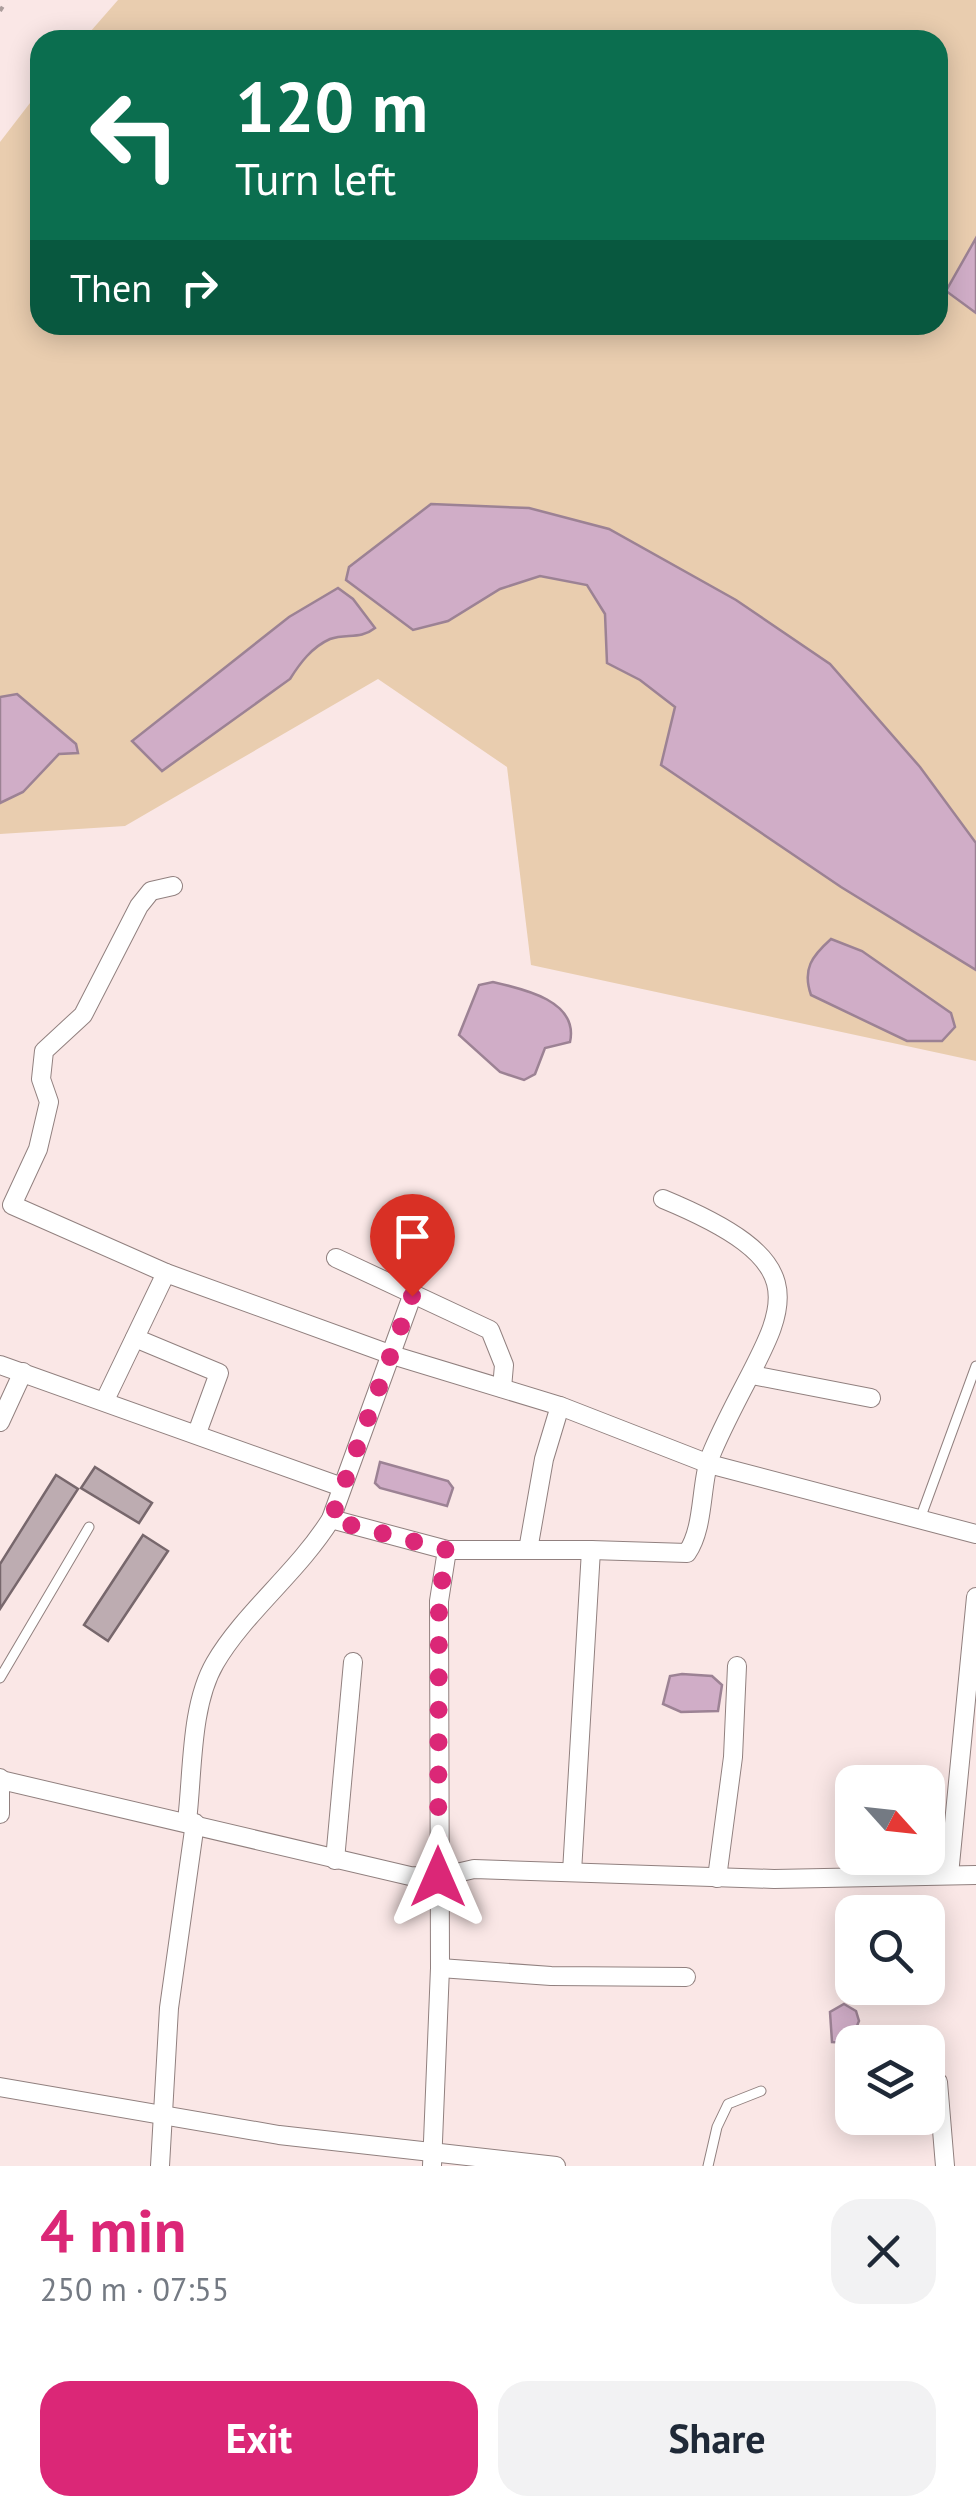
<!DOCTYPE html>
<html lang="en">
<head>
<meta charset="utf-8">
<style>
	body { margin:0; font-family:"PT Sans",sans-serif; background:#f2f2f3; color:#1f2937; height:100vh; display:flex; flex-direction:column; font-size:38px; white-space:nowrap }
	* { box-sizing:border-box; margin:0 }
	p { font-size:32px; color:#747a83 }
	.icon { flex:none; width:55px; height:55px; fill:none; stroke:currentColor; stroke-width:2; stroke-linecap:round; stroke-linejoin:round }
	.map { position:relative; height:2166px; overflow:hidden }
	.sheet { display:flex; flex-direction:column; background:#fff; flex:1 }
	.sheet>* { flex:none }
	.hud { position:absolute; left:30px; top:30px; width:918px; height:305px; border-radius:30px; box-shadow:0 5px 25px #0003; background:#0b6e4f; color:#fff; overflow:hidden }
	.needle { width:65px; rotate:117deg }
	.buttons { position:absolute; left:835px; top:1765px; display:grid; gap:20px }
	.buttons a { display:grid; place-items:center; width:110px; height:110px; border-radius:20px; background:#fff; box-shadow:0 5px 25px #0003; font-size:50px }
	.pin { position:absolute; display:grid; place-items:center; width:85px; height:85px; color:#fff; margin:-102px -42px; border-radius:50% 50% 50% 0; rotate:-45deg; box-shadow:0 0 10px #0007 }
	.pin .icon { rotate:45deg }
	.me { position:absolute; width:110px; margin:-55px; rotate:0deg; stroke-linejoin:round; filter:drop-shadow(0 0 8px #0008) }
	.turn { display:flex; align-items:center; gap:35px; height:210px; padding:0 40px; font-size:45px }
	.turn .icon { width:130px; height:130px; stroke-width:2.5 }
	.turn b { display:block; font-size:70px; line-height:85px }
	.then { display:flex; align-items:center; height:95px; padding:0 40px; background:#0003; gap:20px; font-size:38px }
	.round { display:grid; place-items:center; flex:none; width:105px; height:105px; border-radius:30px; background:#f2f2f3 }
	.head { display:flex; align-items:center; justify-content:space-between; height:170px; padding:0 40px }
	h1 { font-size:60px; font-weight:600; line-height:75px; color:#db2777 }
	.cta { display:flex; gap:20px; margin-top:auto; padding:20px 40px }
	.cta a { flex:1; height:115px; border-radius:30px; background:#db2777; color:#fff; font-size:40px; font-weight:600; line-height:115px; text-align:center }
	.cta a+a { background:#f2f2f3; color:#1f2937 }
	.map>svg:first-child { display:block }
	.green { fill:#e9cdaf }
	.water { fill:#d0adc7; stroke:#9c8294; stroke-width:2.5 }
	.building { fill:#bdacb1; stroke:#77676c; stroke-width:2.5 }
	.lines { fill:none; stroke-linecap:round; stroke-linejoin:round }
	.lane-casing { stroke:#91807f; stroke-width:11 }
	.street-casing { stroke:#91807f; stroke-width:20 }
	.path { stroke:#ab9d9c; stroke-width:4; stroke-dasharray:5 8; stroke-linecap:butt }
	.lane { stroke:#fff; stroke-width:9 }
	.street { stroke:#fff; stroke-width:18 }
	.route { stroke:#db2777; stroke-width:18; stroke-dasharray:0 32.4 }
</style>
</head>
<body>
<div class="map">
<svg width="976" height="2166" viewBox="0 0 976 2166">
	<rect width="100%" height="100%" fill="#fae7e6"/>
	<polygon class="green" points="118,0 976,0 976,1061 531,965 507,767 378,679 125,826 0,834 0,142 40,90 40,325 938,325 938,40 83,40"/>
	<g class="water">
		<polygon points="976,238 976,313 946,291"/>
		<polygon points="431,504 529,508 609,529 736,600 830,664 920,767 976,843 976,970 841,887 661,765 675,707 640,680 607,663 605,614 587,585 540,576 500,589 448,621 413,630 346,580 349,567"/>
		<path d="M338,588L353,599L375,628C360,640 347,633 330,639C312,647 300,663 290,679L162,771L132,741L289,617Z"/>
		<polygon points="17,694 76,744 78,753 59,754 23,792 0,803 0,697"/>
		<path d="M831,939L862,951L951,1013L955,1027L942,1041H907L811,995C802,969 812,956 831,939Z"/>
		<path d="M493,982C524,989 579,1001 570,1042L545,1048L535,1074L524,1080L500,1072L459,1035L479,985Z"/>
		<polygon points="380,1462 448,1481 453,1488 447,1506 380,1488 375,1483"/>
		<polygon points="682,1674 712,1676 722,1685 718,1711 681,1712 663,1704 670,1676"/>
		<polygon points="844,2004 856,2011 859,2021 850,2043 832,2042 830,2012"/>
		<polygon points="859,2118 914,2118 909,2132 872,2131 858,2124"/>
	</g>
	<g class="building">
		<polygon points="95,1467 152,1503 139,1523 81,1488"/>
		<polygon points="56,1475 78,1489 0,1609 0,1564"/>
		<polygon points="143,1535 168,1551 108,1641 84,1625"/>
	</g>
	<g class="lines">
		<g class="lane-casing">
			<g id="lane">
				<polyline points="920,1519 976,1366"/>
				<polyline points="0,1678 89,1527"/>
				<polyline points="708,2166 717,2127 728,2104 761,2091"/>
			</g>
		</g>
		<g class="street-casing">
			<g id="street">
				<polyline points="173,886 151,891 139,906 83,1015 44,1051 41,1079 49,1102 38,1149 12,1205 166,1273 392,1355 560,1406 709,1464 976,1534"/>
				<polyline points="336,1258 490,1330 504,1365 502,1388"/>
				<polyline points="135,1338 219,1373 197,1433"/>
				<polyline points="0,1365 342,1487"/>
				<polyline points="752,1375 871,1398"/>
				<polyline points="105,1400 166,1273"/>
				<polyline points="0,1422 23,1372"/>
				<polyline points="331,1519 447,1550"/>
				<polyline points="528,1550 544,1459 560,1406"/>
				<path d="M591,1550L687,1553C706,1525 699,1481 713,1450C771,1317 844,1274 663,1199"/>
				<polyline points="0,1778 0,1814"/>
				<polyline points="1,1780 410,1876 439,1877 474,1869 774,1879 976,1875"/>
				<path d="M187,1821C193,1772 190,1706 215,1663C244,1613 298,1572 331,1519L412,1296"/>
				<polyline points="335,1860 353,1662"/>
				<polyline points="949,1875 976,1597"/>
				<polyline points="717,1878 733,1757 737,1666"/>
				<polyline points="440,1968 551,1976 686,1977"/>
				<polyline points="938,2082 945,2166"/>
				<polyline points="0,2087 279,2135 556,2166"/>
				<polyline points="160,2166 169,2008 195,1823"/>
				<polyline points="432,2166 440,1968 439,1601 447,1550 591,1550 572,1872"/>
			</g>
		</g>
		<polyline class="path" points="0,11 7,0"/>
		<use href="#lane" class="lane"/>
		<use href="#street" class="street"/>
	</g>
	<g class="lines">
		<polyline class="route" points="412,1296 331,1520 447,1550 439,1600 438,1877"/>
	</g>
</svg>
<div class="buttons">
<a><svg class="needle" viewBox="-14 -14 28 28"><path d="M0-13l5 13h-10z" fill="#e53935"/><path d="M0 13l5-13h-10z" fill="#747a83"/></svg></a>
<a><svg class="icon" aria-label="search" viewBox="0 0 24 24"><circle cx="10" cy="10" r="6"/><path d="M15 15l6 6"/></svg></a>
<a><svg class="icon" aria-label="layers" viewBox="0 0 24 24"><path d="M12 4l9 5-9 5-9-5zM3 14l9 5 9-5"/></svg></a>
</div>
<div class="pin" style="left:412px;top:1296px;background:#d93025"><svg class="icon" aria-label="arrive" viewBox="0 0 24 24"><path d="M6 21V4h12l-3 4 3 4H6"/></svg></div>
<svg class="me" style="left:438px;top:1877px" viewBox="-20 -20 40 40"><path d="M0-17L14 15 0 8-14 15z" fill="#db2777" stroke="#fff" stroke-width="4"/></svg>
<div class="hud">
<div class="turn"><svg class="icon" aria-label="left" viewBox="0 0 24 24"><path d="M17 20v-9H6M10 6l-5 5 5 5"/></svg><div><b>120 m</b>Turn left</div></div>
<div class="then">Then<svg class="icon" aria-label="right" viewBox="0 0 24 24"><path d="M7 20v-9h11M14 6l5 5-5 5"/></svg></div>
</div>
</div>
<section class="sheet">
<div class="head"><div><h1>4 min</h1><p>250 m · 07:55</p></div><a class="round"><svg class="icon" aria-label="close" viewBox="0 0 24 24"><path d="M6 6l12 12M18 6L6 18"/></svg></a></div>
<div class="cta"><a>Exit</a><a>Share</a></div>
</section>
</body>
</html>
